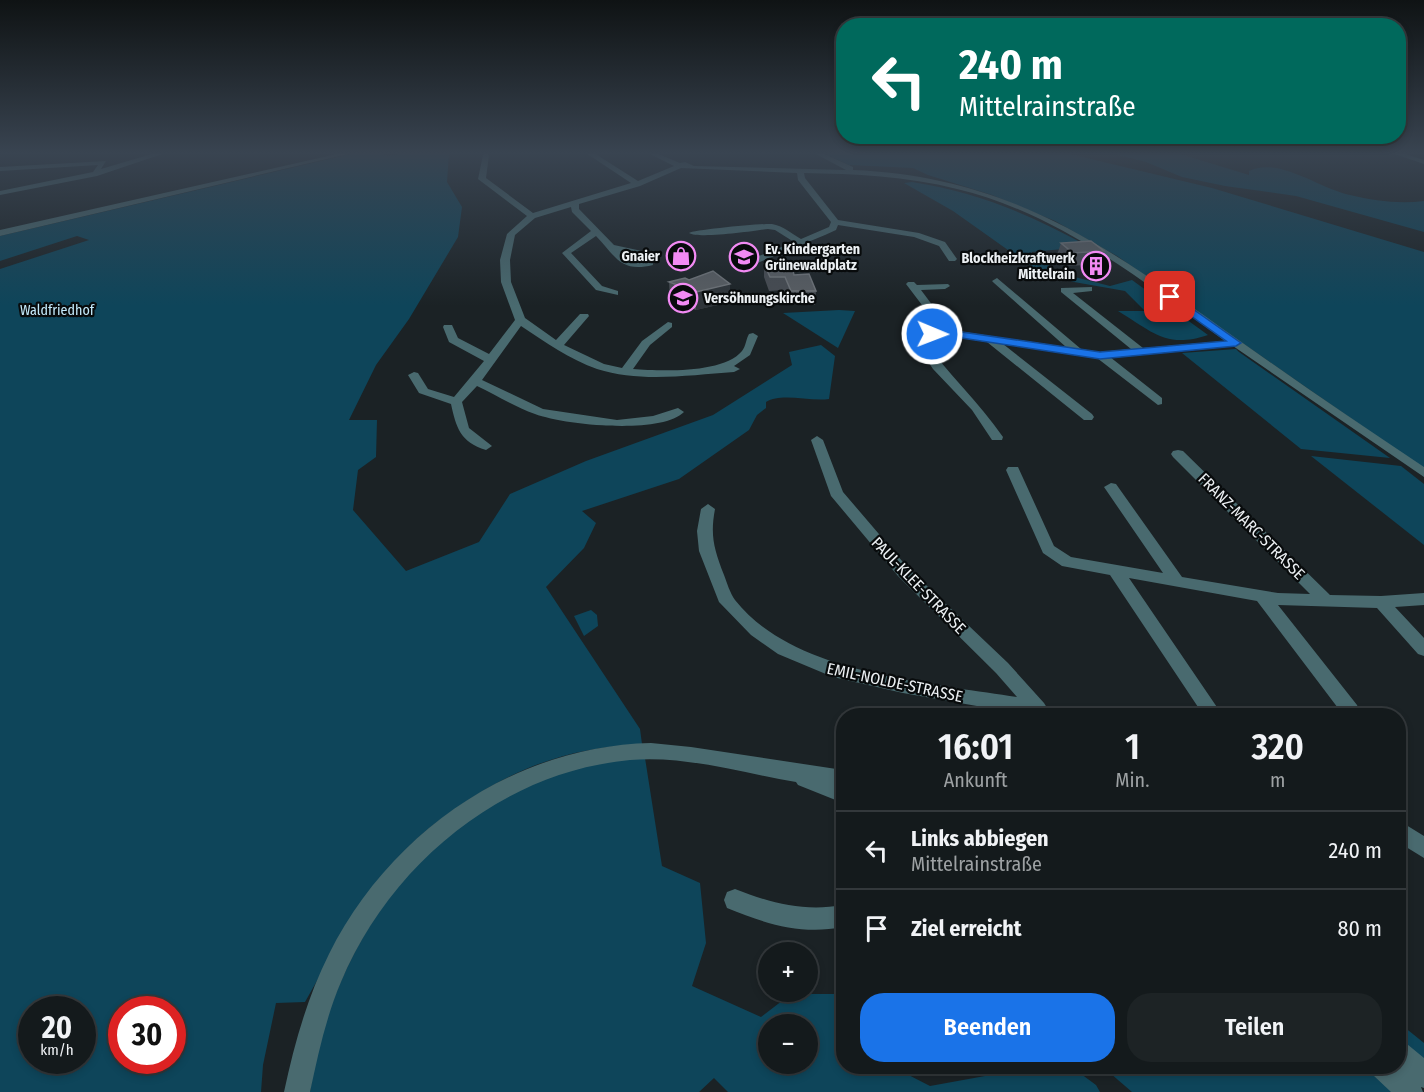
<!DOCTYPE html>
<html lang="de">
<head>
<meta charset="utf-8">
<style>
	body { margin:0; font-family:"Fira Sans Condensed",sans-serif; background:#1d2325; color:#f1f3f6; height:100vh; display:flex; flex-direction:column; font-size:22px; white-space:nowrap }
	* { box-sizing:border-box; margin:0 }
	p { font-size:20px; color:#9da1a3 }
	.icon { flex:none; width:33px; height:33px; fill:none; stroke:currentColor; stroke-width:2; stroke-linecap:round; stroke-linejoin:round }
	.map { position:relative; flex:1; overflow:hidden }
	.side { position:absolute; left:836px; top:708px; width:570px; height:366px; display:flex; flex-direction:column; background:#141a1c; border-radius:24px; box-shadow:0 3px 9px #0003,0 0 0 2px #33383b }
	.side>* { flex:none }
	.guide { position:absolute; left:836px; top:18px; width:570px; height:126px; border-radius:24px; box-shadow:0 3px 9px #0003,0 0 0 2px #33383b; background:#00695c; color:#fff; overflow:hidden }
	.buttons { position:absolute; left:758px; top:942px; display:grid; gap:12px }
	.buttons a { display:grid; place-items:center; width:60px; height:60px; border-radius:50%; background:#141a1c; box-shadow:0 3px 9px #0003,0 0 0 2px #33383b; font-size:30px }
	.speed { position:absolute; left:18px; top:996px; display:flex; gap:12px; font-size:30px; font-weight:700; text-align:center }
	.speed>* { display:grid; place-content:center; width:78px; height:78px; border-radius:50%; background:#141a1c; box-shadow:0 3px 9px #0003,0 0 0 2px #33383b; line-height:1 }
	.speed small { font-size:15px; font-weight:400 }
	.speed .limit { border:9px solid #d22; background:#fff; color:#111 }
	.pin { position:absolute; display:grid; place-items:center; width:51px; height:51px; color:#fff; margin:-26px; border-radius:12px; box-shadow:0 3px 9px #0006 }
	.me { position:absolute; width:66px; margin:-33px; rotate:91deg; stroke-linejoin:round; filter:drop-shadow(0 0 4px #0008) }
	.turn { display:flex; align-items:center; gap:21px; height:126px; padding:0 24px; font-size:27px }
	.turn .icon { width:78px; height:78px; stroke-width:2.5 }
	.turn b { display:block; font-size:42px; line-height:51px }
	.eta { display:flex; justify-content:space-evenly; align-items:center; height:102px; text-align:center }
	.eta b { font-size:36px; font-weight:600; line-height:42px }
	.action { display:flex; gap:12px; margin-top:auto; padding:12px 24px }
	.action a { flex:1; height:69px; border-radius:24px; background:#1a73e8; color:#fff; font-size:24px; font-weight:600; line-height:69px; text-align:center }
	.action a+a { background:#1d2325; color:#f1f3f6 }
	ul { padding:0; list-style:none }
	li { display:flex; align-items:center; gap:18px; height:78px; padding:0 24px; border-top:2px solid #33383b }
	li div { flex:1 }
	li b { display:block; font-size:22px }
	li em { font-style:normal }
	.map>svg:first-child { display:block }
	.green { fill:#0e455a; fill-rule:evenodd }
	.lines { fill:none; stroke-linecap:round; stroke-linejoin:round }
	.minor { fill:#496a6f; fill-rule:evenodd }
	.wall { fill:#474c52 }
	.shaded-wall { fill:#2e3439 }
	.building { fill:#595e63; stroke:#70757a; stroke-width:1.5 }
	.route { fill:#1a73e8; stroke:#114b97; stroke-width:1.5 }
	.labels { text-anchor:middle; stroke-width:4.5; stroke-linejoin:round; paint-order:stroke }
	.far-poi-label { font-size:14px; font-weight:bold; fill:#ecf0f3; stroke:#080b0c; text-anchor:start }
	.far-park-label { font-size:14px; fill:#c4eafb; stroke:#080b0c }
	.street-label { font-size:16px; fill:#ecf0f3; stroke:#080b0c }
</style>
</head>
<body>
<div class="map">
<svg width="1424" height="1092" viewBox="0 0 1424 1092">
	<rect width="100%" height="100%" fill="#1b2225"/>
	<g class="green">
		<path d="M355,153H380L387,156L408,153H449L447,182L462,207L458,237L409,319L376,365L349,420H377L376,457L358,470L353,510L406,571L479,542L510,494L586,461L713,415L792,365L789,352L821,345L835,356L829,399C810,402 782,392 766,402V408L757,415L749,430L679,479L582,511L596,523L584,548L546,587L640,729L642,744C568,748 516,767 455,809C435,823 415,838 400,857C362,901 333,952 305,1002L276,1003L263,1065L261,1092H0V269L89,240L77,236L0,261V236ZM32,1010H82V1060H32ZM122,1010H172V1060H122Z"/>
		<polygon points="824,153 1066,153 1212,188 1424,252 1424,469 1117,256 1055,221 992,195 928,175 913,168 849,165"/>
		<path d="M1111,153H1177L1249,175V171C1278,156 1320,189 1350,195C1375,201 1399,204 1424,201V232L1296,196L1225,186L1182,177L1146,162Z"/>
		<path d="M912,182C976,192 1027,213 1084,244L1085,247L1031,252L1059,273L1110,286L1132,280L1208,335C1166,349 1153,332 1118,311H1145L1125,291L1074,282L1039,272L953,211L904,183Z"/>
		<polygon points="839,310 855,311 838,348 783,313"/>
		<polygon points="1236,349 1239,352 1390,458 1301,449 1182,353"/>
		<polygon points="1311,456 1401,466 1424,484 1424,545"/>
		<polygon points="591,610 597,615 598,626 584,636 574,616"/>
		<path d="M645,758L662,866L700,883L706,943L692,986L761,1017L791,994H843V1066L893,1067L930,1086L1034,1067H1066L1073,1068L1096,1085L1100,1092H728L714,1078L699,1092H310C322,1006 360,924 420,861C429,852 438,840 448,832C486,803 531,779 577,766C598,760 623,760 645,758ZM768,1024H807V1064H768Z"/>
		<polygon points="1398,1022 1424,1043 1424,1060 1398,1039"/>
		<polygon points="1103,1067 1368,1067 1398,1092 1132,1092"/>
	</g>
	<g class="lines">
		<g class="minor">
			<polygon points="155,153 165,153 97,176 0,195 0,191 93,172 98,165 0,171 0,167 106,161 101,169"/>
			<polygon points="341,153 352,153 0,236 0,230"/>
			<path d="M486,153L489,155L486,178L533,213L631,183L586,153H594L638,181L674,166L648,153H656L680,163L685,162L694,166L846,170L814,153H822L853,167V170C1017,177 1113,251 1240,341C1301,384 1362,426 1424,467V477L1233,346L1110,357L1162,398V404L1158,405L1097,358L1003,344L1092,414L1094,417L1092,420H1084L987,342L948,336L922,338C947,373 979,402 1003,437L1002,440H992L972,410L933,369L910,335L915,332L941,330L906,284L908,282H914L917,285L948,284L950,286L945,289L921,290L951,330L1066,347L994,283L992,281L997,278L1081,349L1100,352L1131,349L1061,292V288L1092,287V291L1073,293L1143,348L1225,341C1143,281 1058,213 957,189C906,176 855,174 804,173L805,178L838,220L919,233L945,242L957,259L955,261H949L939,246L914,237L838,225L836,230L825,235L750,266H744V262L794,242L775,230L768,229C753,231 699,239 689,233C693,230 764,223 772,224C783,226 791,233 801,239L829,227L831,222L798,180L797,173L681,168L640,186L579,204V209L614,245L651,253L653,265C621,273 616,257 596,236L571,253L602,286L618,291V295L596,290L562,253L591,231L572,212L571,207L535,218L515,235L510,260L511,282L525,318L556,340L580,314H588L589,316L564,345L604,364L622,368L642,341L668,322L672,323V327L650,345L633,369C660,371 723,374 742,351C746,346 746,339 749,334L753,333L758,336L750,355L734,366L740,369L734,372C689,375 641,383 597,369C569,359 545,342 521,326L482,380L543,409L617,420L653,416L678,408L684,412C661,435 564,425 535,414C515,407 496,395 477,386L462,402L469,428L492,446L486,450C460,442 456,427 451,404L419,393L408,375L414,372L418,373L428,389L454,397L484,361L449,342L443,327L444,325H452L458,338L489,354L515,320L501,282L500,260L507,234L527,216L478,179L483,155ZM620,251L643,255L645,262C633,264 628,259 620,251Z"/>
			<polygon points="1392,153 1402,153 1424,160 1424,164"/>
			<path d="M817,436L823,440L843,492L908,568L1008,663L1044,703L1049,711L1047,716H1033L903,693L833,677L778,654L751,635L719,602L699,551L697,531L701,509L708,504L715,509C710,536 714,549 724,575C727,583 730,593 735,600C793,674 930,683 1017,697L996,673L898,576L831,496L811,440Z"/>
			<polygon points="1178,450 1183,451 1330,595 1381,596 1424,593 1424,605 1395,607 1424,638 1424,656 1418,654 1377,608 1278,605 1357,705 1359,710 1357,715 1344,716 1257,601 1129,578 1223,716 1204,716 1110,575 1062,566 1043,553 1006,470 1008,467 1018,467 1054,546 1071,557 1163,573 1104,487 1111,483 1116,484 1182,577 1278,593 1310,594 1173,457 1171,454 1173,451"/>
			<path d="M651,743L691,747L843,770V803L798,785L796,782C742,773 685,755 630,760C501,772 390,865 341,982C326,1017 318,1055 310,1092H284C294,1045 307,998 329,954C390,832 514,746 651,743Z"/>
			<polygon points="1398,820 1424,836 1424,858 1398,842"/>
			<path d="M735,889C771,903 804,912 843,905V927C801,935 766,924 727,908L724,900L727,892Z"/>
			<polygon points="1398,1040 1407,1044 1424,1058 1424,1088 1421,1087 1423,1092 1391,1092 1373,1075 1369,1066 1398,1066"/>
		</g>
	</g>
	<g class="wall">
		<polygon points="1061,243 1104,251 1100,264 1069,266 1057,255"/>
		<polygon points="764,264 788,272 794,275 816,291 815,305 790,304 784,290 769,291 764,277"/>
		<polygon points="689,280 730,284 730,302 696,310 670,300 669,282"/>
	</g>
	<polygon class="shaded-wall" points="730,284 730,302 696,310 696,292"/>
	<g class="building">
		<polygon points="1091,241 1104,251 1073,253 1061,243"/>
		<polygon points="784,262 788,272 793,271 794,275 809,274 816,291 791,291 785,277 770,277 764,264"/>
		<polygon points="713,271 730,284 696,292 669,282 685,278 689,280"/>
	</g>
	<linearGradient id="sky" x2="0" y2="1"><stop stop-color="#0f1314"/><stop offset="0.5" stop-color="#394451"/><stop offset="1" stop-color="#394451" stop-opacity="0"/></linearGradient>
	<rect width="1424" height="306" fill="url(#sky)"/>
	<polygon class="route" points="1167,295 1173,295 1241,343 1236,346 1100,359 948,336 932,337 927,334 932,331 948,330 1100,352 1226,341 1167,299"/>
	<defs>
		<g id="shop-ring" transform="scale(1.5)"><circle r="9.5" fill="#080b0c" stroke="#f28af3" stroke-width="1.5"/><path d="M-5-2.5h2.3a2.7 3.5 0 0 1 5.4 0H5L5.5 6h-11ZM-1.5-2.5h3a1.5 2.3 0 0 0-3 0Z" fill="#f28af3"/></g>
		<g id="school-ring" transform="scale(1.5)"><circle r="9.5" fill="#080b0c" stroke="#f28af3" stroke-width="1.5"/><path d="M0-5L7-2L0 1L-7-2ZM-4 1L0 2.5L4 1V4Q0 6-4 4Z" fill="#f28af3"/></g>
		<g id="building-ring" transform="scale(1.5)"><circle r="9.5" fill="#080b0c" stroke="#f28af3" stroke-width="1.5"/><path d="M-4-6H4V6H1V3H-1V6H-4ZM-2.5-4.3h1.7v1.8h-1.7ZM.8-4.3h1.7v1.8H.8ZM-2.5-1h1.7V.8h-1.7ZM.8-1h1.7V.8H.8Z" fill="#f28af3"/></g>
	</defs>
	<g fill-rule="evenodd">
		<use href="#shop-ring" x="681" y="256"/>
		<use href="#school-ring" x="744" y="257"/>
		<use href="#building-ring" x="1096" y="266"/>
		<use href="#school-ring" x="683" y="298"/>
	</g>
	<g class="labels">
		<g class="far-poi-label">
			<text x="765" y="254">Ev. Kindergarten<tspan x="765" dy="16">Grünewaldplatz</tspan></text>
			<text x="660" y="261" text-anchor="end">Gnaier</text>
			<text x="1075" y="263" text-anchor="end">Blockheizkraftwerk<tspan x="1075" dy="16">Mittelrain</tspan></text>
			<text x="704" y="303">Versöhnungskirche</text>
		</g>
		<g class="far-park-label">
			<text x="57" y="315">Waldfriedhof</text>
		</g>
		<g class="street-label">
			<text transform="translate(1252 526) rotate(45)" y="6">FRANZ-MARC-STRASSE</text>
			<text transform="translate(919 585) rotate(46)" y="6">PAUL-KLEE-STRASSE</text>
			<text transform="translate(895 682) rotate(12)" y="6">EMIL-NOLDE-STRASSE</text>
		</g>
	</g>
</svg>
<div class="buttons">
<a>+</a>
<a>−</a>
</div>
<div class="speed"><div>20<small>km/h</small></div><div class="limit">30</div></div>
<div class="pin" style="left:1170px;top:297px;background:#d93025"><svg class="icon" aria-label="arrive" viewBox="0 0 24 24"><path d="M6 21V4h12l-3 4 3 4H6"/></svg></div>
<svg class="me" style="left:932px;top:334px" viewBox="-20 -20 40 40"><circle r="17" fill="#1a73e8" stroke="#fff" stroke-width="3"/><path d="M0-11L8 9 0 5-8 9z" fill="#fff"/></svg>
<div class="guide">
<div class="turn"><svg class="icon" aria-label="left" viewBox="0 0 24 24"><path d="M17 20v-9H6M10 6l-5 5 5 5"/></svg><div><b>240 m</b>Mittelrainstraße</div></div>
</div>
<section class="side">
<div class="eta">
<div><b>16:01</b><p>Ankunft</p></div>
<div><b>1</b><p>Min.</p></div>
<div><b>320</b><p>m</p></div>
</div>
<ul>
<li><svg class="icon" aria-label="left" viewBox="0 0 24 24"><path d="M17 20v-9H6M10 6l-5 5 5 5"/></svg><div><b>Links abbiegen</b><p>Mittelrainstraße</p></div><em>240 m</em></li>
<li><svg class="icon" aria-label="arrive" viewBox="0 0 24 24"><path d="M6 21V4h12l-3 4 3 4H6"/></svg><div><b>Ziel erreicht</b></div><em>80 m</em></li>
</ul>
<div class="action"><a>Beenden</a><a>Teilen</a></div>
</section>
</div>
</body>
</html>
